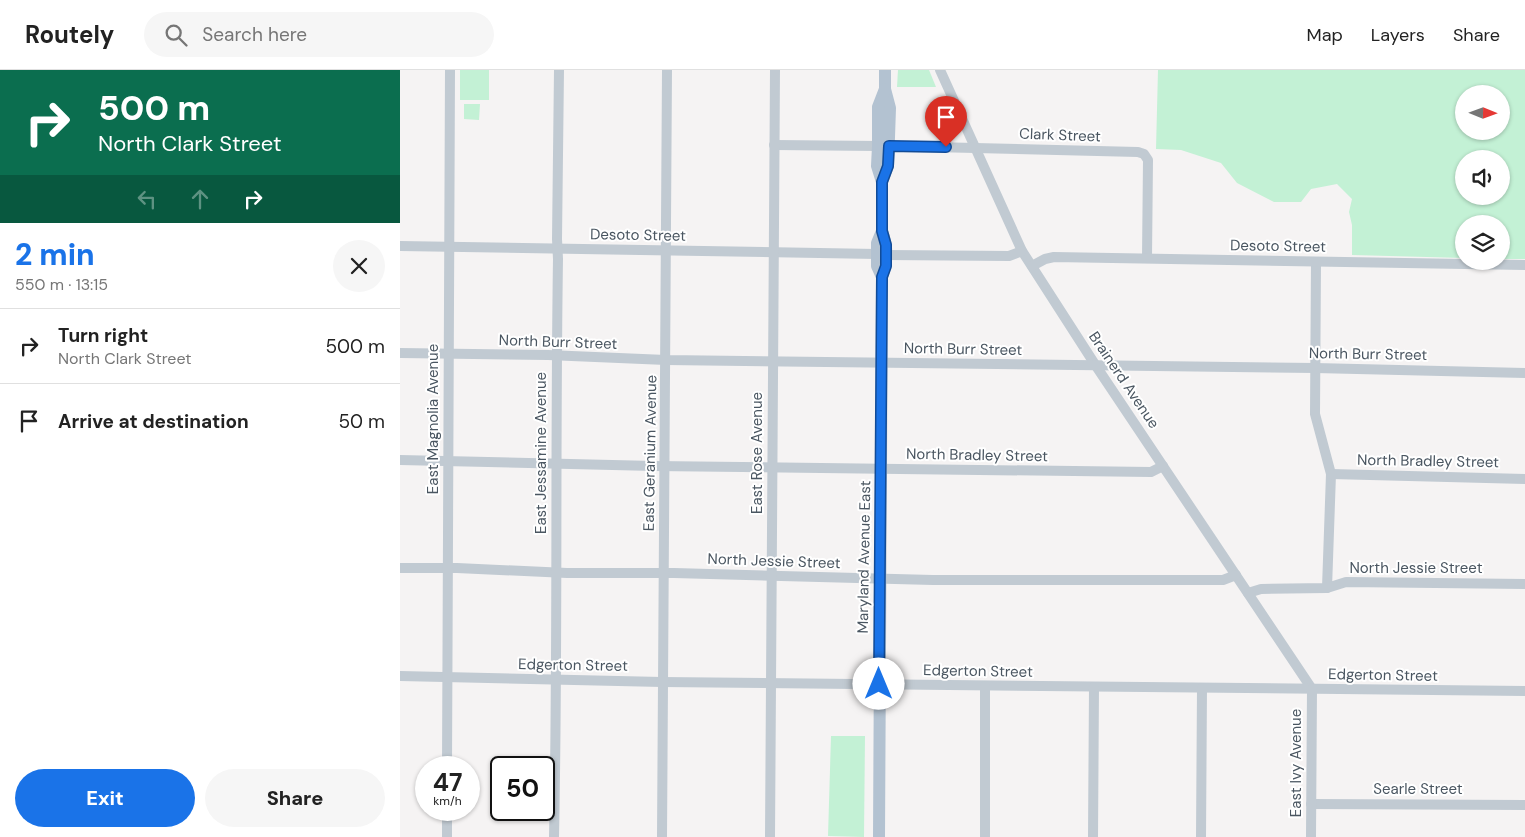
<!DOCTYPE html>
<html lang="en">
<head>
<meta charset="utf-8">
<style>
	body { margin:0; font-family:"DM Sans",sans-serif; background:#f6f6f6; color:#222; height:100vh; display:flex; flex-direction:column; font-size:19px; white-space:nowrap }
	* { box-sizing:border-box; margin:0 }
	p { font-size:16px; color:#767676 }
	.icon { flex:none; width:28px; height:28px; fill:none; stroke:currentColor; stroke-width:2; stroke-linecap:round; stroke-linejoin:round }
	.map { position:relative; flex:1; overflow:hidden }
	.details { display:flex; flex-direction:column; background:#fff; width:400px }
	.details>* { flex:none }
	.hud { background:#0b6e4f; color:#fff; overflow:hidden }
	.needle { width:32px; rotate:91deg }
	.fabs { position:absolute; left:1055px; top:15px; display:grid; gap:10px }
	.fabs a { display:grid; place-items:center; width:55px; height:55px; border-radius:50%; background:#fff; box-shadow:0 1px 4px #0004; font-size:25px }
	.speed { position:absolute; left:15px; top:686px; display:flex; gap:10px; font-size:25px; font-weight:700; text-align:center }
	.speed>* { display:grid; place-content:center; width:65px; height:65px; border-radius:50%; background:#fff; box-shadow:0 1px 4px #0004; line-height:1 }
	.speed small { font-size:12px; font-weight:400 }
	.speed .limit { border:2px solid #111; border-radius:8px; background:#fff; color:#111 }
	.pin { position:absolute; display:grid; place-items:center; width:42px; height:42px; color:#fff; margin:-51px -21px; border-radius:50% 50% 50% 0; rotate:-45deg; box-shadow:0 0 5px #0007 }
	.pin .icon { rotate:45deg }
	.me { position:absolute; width:55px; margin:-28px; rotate:0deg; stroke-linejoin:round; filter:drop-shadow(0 0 4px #0008) }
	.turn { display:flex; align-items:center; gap:18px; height:105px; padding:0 15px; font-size:22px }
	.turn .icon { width:65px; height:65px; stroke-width:2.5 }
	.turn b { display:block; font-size:35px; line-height:42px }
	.lanes { display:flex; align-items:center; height:48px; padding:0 15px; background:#0003; justify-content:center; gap:25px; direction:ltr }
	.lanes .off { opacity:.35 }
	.round { display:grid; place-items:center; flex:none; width:52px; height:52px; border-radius:26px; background:#f6f6f6 }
	.headline { display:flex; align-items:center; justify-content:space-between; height:85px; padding:0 15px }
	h1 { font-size:30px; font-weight:800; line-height:38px; color:#1a73e8 }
	.action { display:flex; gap:10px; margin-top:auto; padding:10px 15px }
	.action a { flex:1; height:58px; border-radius:30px; background:#1a73e8; color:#fff; font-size:20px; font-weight:800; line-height:58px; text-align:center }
	.action a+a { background:#f6f6f6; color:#222 }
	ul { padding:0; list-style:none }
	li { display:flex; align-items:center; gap:15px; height:75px; padding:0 15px; border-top:1px solid #e0e0e0 }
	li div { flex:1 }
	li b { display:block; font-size:19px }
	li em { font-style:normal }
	header { display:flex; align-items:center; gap:30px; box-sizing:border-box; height:70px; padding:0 25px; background:#fff; border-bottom:1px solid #e0e0e0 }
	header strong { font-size:24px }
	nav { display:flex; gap:28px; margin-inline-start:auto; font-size:18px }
	.search { width:350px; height:45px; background:#f6f6f6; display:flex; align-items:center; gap:12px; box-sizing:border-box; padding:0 18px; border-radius:28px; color:#767676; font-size:19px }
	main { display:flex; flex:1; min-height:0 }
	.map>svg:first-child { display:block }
	.green { fill:#c3f1d5; fill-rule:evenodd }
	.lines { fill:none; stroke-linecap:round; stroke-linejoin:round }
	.minor { stroke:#c1cad2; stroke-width:10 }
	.major { stroke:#b3c2d1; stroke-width:12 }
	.route-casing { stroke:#114b97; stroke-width:12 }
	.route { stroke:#1a73e8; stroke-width:9 }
	.labels { text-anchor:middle; stroke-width:4; stroke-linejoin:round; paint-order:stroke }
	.street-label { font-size:15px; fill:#4a5661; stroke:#fff }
</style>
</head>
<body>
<header>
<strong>Routely</strong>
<div class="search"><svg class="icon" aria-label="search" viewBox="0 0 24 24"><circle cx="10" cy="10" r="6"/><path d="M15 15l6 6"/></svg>Search here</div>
<nav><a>Map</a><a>Layers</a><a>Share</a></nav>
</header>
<main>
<section class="details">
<div class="hud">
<div class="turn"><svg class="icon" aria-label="right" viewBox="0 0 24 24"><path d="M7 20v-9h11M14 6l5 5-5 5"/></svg><div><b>500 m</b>North Clark Street</div></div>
<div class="lanes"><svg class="icon off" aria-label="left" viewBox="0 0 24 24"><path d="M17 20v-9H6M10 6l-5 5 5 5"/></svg><svg class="icon off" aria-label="ahead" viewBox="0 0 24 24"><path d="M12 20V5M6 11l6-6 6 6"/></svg><svg class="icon" aria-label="right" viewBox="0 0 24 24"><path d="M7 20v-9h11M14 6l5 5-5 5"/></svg></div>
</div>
<div class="headline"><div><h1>2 min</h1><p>550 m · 13:15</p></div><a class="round"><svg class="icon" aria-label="close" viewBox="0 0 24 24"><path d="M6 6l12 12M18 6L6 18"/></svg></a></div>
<ul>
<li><svg class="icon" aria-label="right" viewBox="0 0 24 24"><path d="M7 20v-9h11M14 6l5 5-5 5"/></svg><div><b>Turn right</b><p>North Clark Street</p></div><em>500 m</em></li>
<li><svg class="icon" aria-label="arrive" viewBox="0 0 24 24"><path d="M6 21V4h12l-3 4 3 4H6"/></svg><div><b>Arrive at destination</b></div><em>50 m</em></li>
</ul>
<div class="action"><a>Exit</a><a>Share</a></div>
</section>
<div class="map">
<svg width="1125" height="767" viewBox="0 0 1125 767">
	<rect width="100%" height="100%" fill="#f5f3f3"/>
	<g class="green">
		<rect x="60" y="0" width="29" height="30"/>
		<polygon points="498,0 529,0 536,17 497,17"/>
		<path d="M758,0H1125V189H1101V154H1064V188L952,185V155L949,142L952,129L937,114L911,119L901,132H874L837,113L821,93L781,80L756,79ZM1064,24H1101V61H1064ZM1064,89H1101V126H1064Z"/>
		<polygon points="64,34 80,34 79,50 64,49"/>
		<polygon points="431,666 465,666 464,767 428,766"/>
	</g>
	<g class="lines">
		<g class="minor">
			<polyline points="540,0 622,181 696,296 912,619"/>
			<polyline points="374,75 478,76"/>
			<polyline points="489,76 738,82 744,84 748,90 747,188"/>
			<polyline points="0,176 477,184"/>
			<polyline points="486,185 609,186 622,181"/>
			<polyline points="916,192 915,344 931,404 927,518"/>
			<polyline points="632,196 645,189 654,187 1125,195"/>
			<polyline points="0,283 148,285 266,290 915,298 1125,303"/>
			<polyline points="0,390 254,396 751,402 763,396"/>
			<polyline points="931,404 1125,409"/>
			<polyline points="0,498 57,498 167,503 274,503 533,510 823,510 836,505"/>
			<polyline points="848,523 861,519 927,518 946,512 1125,514"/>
			<polyline points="0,606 262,612 1125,621"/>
			<polyline points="47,698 50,0"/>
			<polyline points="911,734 1125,735"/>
			<polyline points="47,767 47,740"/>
			<path d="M154,767C158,574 155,382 158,189L157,169L159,0"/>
			<polyline points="262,767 267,0"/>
			<polyline points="370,767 375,0"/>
			<polyline points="585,767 585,616"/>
			<polyline points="693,767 694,617"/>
			<polyline points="801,767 802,618"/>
			<polyline points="911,767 912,619"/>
		</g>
		<g class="major">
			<polyline points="482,112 488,96 490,38 485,19 485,0"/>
			<polyline points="482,207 477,196 477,173 482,161 482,112 477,96 478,76 478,37 485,19"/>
			<path d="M479,767L482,207C488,191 488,177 482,161"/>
		</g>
	</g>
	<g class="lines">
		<g class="route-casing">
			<polyline id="route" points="479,614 482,207 486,196 486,175 482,161 482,112 488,96 489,76 546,77"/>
		</g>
		<use href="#route" class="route"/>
	</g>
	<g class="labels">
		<g class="street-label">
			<text transform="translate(660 65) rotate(2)" y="5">Clark Street</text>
			<text transform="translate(238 165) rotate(1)" y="5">Desoto Street</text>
			<text transform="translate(878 176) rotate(1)" y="5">Desoto Street</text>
			<text transform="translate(158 272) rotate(2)" y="5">North Burr Street</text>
			<text transform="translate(563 279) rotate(1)" y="5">North Burr Street</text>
			<text transform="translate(968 284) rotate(1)" y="5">North Burr Street</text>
			<text transform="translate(724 310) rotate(56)" y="5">Brainerd Avenue</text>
			<text transform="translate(33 349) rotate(-90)" y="5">East Magnolia Avenue</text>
			<text transform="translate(141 383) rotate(-90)" y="5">East Jessamine Avenue</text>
			<text transform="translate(250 383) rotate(-89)" y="5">East Geranium Avenue</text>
			<text transform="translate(357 383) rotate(-90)" y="5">East Rose Avenue</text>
			<text transform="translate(577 385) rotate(1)" y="5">North Bradley Street</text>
			<text transform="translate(1028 391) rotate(1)" y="5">North Bradley Street</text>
			<text transform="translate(464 487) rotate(-89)" y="5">Maryland Avenue East</text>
			<text transform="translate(374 491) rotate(2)" y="5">North Jessie Street</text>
			<text x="1016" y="503">North Jessie Street</text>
			<text transform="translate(173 595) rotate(1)" y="5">Edgerton Street</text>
			<text transform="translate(578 601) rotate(1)" y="5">Edgerton Street</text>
			<text transform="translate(983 605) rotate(1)" y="5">Edgerton Street</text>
			<text transform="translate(896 693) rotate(-90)" y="5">East Ivy Avenue</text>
			<text x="1018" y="724">Searle Street</text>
		</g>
	</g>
</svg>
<div class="fabs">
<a><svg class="needle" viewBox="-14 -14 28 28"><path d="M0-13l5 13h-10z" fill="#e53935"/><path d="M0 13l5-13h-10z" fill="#767676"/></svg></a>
<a><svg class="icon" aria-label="sound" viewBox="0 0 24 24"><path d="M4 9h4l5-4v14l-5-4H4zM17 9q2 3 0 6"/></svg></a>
<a><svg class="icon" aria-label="layers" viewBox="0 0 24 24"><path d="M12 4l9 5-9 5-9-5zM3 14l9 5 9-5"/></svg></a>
</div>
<div class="speed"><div>47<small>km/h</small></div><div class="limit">50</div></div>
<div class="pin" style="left:546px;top:77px;background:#d93025"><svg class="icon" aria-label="arrive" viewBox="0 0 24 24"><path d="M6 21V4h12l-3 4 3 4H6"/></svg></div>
<svg class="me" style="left:479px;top:614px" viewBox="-20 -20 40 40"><circle r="19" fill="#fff"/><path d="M0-13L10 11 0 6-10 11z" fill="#1a73e8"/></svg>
</div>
</main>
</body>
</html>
